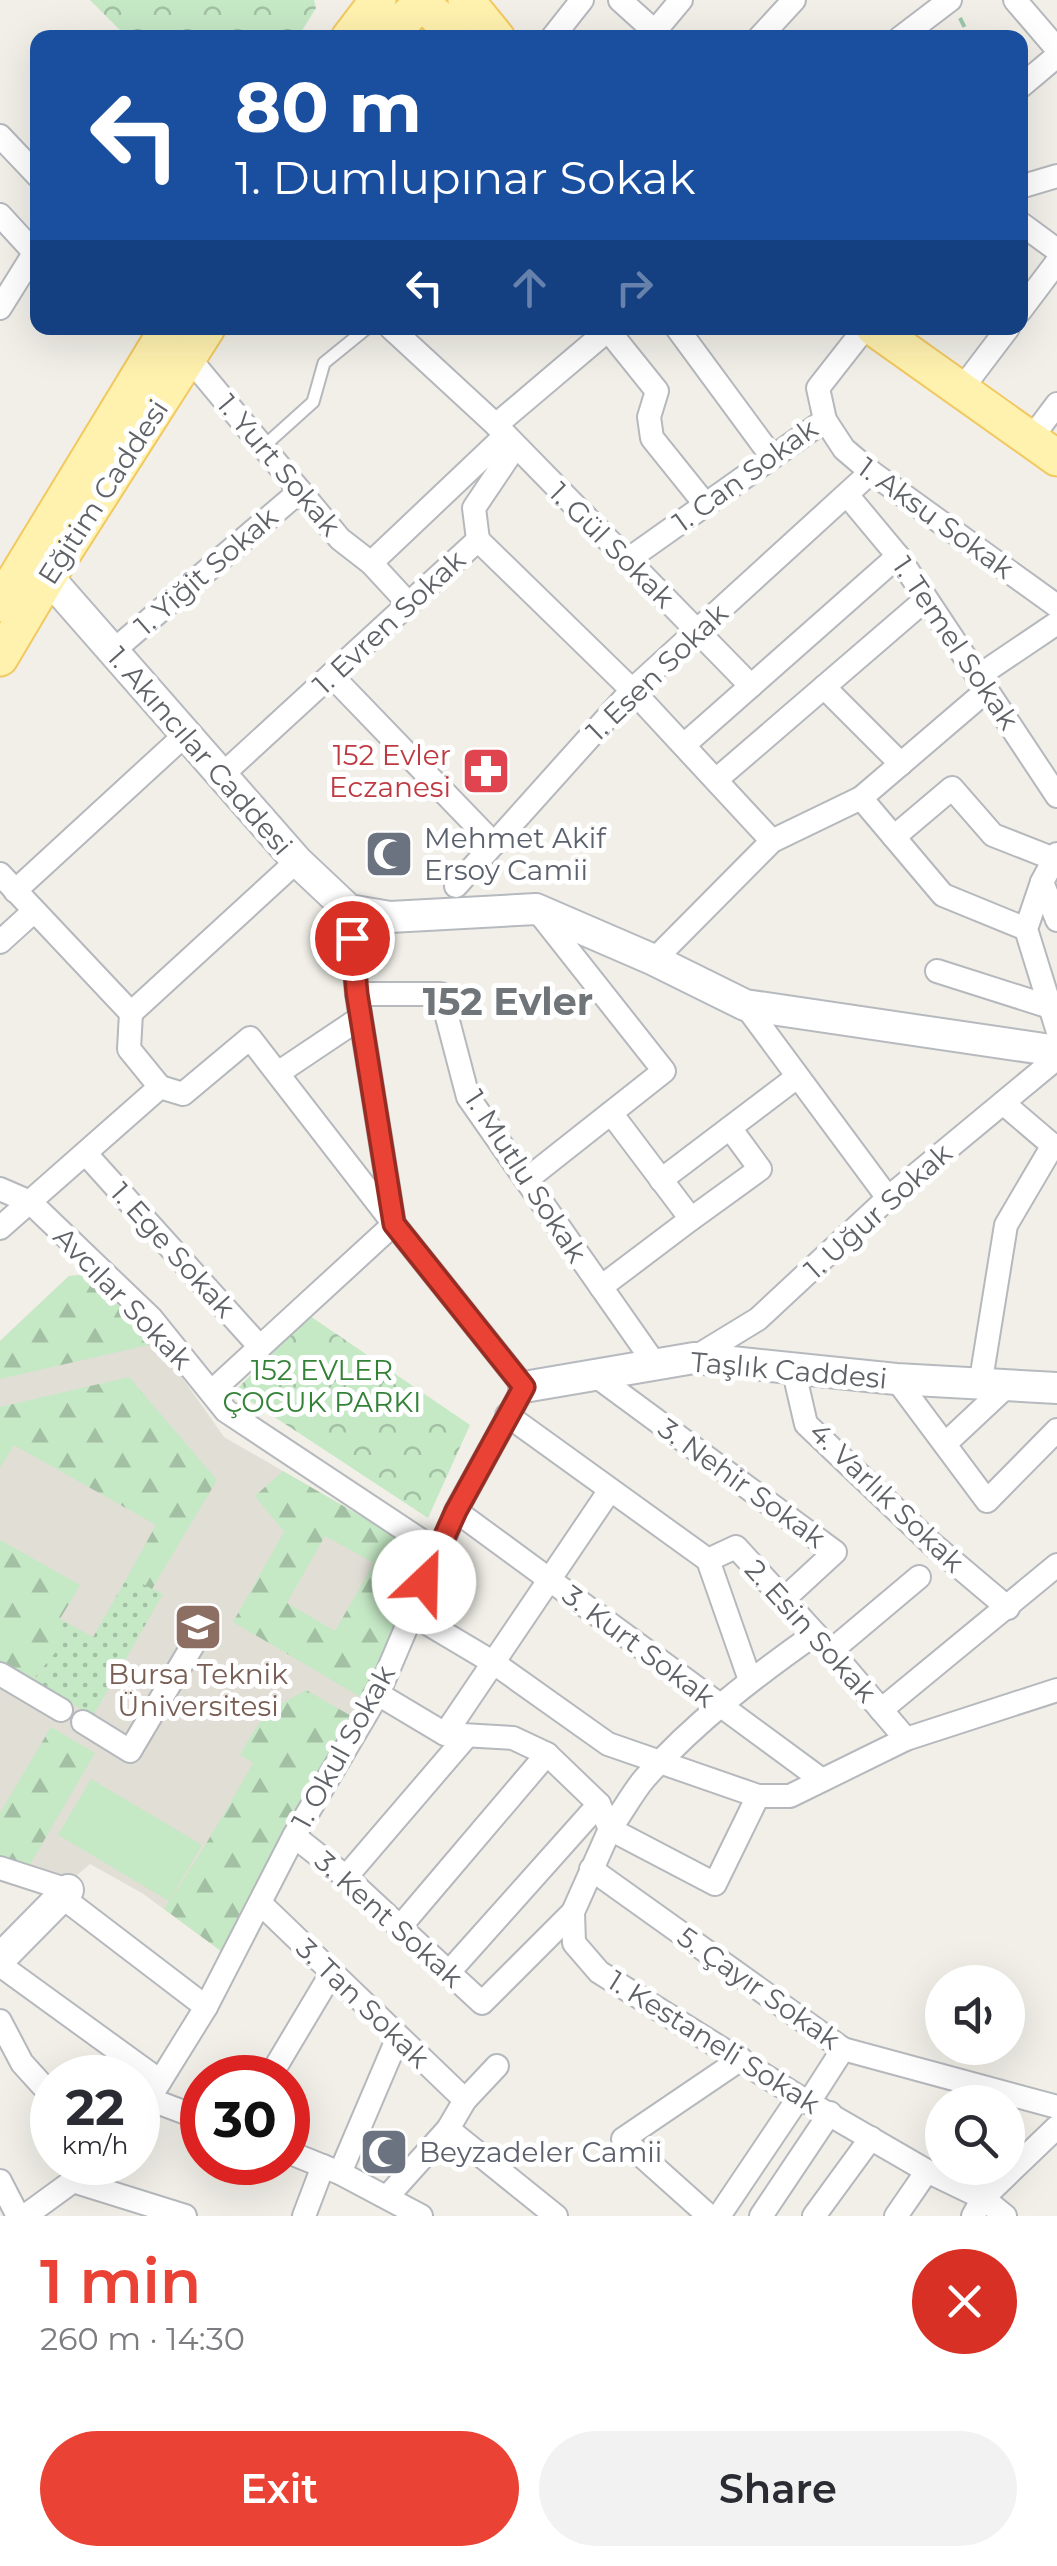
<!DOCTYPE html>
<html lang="en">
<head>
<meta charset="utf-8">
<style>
	body { margin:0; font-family:Montserrat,sans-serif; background:#f2f2f3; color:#2b2b33; height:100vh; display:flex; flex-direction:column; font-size:38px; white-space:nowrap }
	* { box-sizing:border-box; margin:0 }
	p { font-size:32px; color:#7c7c81 }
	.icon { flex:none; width:55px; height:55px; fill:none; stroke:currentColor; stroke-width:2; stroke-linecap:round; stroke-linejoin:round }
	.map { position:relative; height:2216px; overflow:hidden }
	.sheet { display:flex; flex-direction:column; background:#fff; flex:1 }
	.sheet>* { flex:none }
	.guide { position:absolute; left:30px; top:30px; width:998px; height:305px; border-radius:20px; box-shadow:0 10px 40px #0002; background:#1a4fa0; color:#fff; overflow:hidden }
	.controls { position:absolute; left:925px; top:1965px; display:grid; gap:20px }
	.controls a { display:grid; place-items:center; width:100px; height:100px; border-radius:50%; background:#fff; box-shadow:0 10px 40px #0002; font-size:50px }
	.speed { position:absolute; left:30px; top:2055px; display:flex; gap:20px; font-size:50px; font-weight:700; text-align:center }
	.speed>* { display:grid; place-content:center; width:130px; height:130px; border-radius:50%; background:#fff; box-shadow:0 10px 40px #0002; line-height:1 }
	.speed small { font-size:25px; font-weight:400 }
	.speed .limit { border:15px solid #d22; background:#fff; color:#111 }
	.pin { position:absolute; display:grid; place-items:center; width:85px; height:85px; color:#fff; margin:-42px; border:5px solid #fff; border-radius:50%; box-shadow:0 2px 10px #0007 }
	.me { position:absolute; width:110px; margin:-55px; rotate:24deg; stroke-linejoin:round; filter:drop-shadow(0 0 8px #0008) }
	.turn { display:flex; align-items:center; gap:35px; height:210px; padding:0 40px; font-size:45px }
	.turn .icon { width:130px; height:130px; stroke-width:2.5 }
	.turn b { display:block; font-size:70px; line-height:85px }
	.lanes { display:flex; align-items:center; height:95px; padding:0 40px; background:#0003; justify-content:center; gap:50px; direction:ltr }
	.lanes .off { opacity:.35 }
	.round { display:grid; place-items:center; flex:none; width:105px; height:105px; border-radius:52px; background:#f2f2f3 }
	.head { display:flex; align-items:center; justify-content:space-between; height:170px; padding:0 40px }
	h1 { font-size:60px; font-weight:600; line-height:75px; color:#ea4335 }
	.action { display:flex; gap:20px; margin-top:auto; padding:20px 40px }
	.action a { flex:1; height:115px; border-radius:60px; background:#ea4335; color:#fff; font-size:40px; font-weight:600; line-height:115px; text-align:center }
	.action a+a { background:#f2f2f3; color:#2b2b33 }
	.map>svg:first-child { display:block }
	.education { fill:#e1ded6 }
	.grass { fill:url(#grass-dots) }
	.forest { fill:url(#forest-firs); fill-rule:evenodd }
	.park { fill:url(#park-crowns) }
	.pitch { fill:#c5e8c5 }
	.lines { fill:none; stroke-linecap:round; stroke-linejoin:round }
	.lane-casing { stroke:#b5b8bc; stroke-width:15 }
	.street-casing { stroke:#b5b8bc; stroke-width:26 }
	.secondary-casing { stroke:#b6babf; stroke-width:34 }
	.primary-casing { stroke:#f2c960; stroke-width:39 }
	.path { stroke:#9cc7a9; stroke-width:4; stroke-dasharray:10 5; stroke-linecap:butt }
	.lane { stroke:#fff; stroke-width:11 }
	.street { stroke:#fff; stroke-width:22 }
	.secondary { stroke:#fff; stroke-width:30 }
	.primary { stroke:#fff2af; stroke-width:35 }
	.route-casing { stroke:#982c22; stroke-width:25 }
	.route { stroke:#ea4335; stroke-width:18 }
	.labels { text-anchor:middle; stroke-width:10; stroke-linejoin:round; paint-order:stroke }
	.street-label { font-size:28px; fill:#5f6368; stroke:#fff }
	.health-label { font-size:28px; fill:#be3a42; stroke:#fff; text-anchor:end }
	.worship-label { font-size:28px; fill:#5b616d; stroke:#fff; text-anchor:start }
	.park-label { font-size:28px; fill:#348238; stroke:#fff }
	.education-label { font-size:28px; fill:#785e54; stroke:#fff }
	.district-label { font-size:38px; font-weight:bold; fill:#70757a; stroke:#fff }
</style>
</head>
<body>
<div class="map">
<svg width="1057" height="2216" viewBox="0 0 1057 2216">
	<defs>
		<pattern id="grass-dots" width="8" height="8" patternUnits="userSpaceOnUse" patternTransform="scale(2.5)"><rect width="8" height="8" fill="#c5e8c5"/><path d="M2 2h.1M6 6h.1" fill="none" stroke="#a3c0a4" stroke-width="1.8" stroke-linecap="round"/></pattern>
		<pattern id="forest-firs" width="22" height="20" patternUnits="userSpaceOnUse" patternTransform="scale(2.5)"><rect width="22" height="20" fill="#c5e8c5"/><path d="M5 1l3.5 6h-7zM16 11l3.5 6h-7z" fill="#a3c0a4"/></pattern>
		<pattern id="park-crowns" width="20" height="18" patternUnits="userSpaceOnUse" patternTransform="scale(2.5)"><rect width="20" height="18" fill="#c5e8c5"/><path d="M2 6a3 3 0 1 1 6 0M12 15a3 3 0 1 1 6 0" fill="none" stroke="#a3c0a4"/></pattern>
	</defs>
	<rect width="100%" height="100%" fill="#f1efe8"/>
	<polygon class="education" points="80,1275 148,1329 224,1437 428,1555 353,1717 225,1954 142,1893 90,1864 68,1883 0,1860 0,1341 69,1276"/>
	<polygon class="grass" points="128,1576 163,1594 93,1716 33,1680 64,1641 60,1619 93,1637"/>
	<g class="forest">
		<polygon points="80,1275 148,1329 157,1343 0,1379 0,1341 69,1276"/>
		<polygon points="129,1377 217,1480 152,1589 128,1576 156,1525 14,1445 0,1468 0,1407"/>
		<path d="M283,1471L428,1555L362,1698L233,1622L284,1532L255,1496ZM325,1536L374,1563L335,1631L287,1603Z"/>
		<polygon points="0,1540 80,1585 60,1619 65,1641 32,1680 0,1661"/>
		<path d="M306,1690L353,1717L225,1954L164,1909C196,1862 225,1813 253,1763L240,1755C262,1715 266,1712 306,1690Z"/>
		<polygon points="51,1727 95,1753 28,1868 0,1860 0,1813"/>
	</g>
	<g class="park">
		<polygon points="90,0 314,0 316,8 298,37 128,38"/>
		<polygon points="310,1316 470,1425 428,1518 235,1391"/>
	</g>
	<polygon class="pitch" points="91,1779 202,1845 169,1901 58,1835"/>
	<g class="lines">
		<g class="lane-casing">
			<polyline id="lane" points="263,447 313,402 324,363 367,328"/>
		</g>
		<g class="street-casing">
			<g id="street">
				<polyline points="620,0 662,38"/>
				<polyline points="1015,0 1057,49"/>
				<polyline points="655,31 681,0"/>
				<polyline points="552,38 582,0"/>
				<polyline points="759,38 794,0"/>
				<polyline points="900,38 950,0"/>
				<polyline points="1020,87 1057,56"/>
				<polyline points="0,136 38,176"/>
				<polyline points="1020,187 1057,176"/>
				<polyline points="0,215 34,252"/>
				<polyline points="1020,223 1057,250"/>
				<polyline points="0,308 38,247"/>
				<polyline points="1020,311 1057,262"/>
				<polyline points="391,328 496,425 751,686"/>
				<polyline points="677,328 772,457"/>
				<polyline points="608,330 657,391 649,417 652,438 705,504"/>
				<polyline points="189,358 340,539 371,563 505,436"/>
				<polyline points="961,390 1008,328"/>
				<polyline points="825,420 844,449 871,472 1057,606"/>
				<polyline points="496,425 608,330 606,328"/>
				<polyline points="1030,440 1057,404"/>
				<polyline points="848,496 898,556 1057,796"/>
				<polyline points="478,540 632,690 772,841"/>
				<polyline points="626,561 825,420 818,388 865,328"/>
				<polyline points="371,563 408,603"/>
				<polyline points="113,651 300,491"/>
				<polyline points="331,675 494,844"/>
				<polyline points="977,677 1057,623"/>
				<polyline points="824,687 901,764"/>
				<polyline points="684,745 898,556"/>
				<polyline points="222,775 478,540 474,508 515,447"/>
				<polyline points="716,780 925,600"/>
				<polyline points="861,798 943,895 1026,929"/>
				<polyline points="894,837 952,788 993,835 1054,859"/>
				<polyline points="1057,854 1042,882 1026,929 1057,1029"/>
				<polyline points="0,874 131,1013 129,1049 160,1087"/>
				<polyline points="1042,882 1057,920"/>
				<polyline points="456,886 632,690 871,472"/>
				<polyline points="15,891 186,734"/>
				<polyline points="0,942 33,912"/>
				<polyline points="654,960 772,841 861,798 986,691"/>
				<polyline points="937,971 1050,1007"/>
				<polyline points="357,994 441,994 468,1097 655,1364"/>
				<polyline points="745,1005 888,1198"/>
				<polyline points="131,1013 297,861"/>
				<polyline points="278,1073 360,1018"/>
				<polyline points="1003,1103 1057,1149"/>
				<polyline points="86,1154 260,1347"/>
				<polyline points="526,1180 664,1071 536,909"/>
				<polyline points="661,1180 797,1077"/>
				<polyline points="0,1189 30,1202 151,1318 226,1411 437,1551"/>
				<polyline points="691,1219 760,1169 730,1128"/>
				<polyline points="0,1228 160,1087 183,1094 250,1038 394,1224 211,1392"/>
				<polyline points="601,1287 691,1219 611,1113"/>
				<polyline points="694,1358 758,1319 888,1198 1057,1058"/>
				<polyline points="793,1368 806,1424 931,1543 1008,1608"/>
				<polyline points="592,1373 835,1552 784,1599"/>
				<polyline points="896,1379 987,1501 1057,1430"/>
				<polyline points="980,1386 1006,1225 1053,1145"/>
				<polyline points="507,1415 708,1560 750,1680"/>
				<polyline points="945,1444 1007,1386"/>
				<polyline points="456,1511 822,1780"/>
				<polyline points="708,1560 736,1547 831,1651 906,1739"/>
				<polyline points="410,1613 494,1663 608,1744 758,1796 790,1796 906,1739 1057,1690"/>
				<polyline points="831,1651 919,1577"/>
				<polyline points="0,1674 61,1710"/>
				<polyline points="378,1694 445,1734 513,1738 547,1754 599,1804 610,1829 573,1912 574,1943 599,1972 799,2097 927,2171 983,2198 1005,2216"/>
				<polyline points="881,1710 1057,1565"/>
				<polyline points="83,1722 130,1751 200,1633"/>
				<polyline points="445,1734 610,1490"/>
				<path d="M758,1796L715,1884L610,1829C622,1813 632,1793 645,1778C694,1723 755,1676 815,1634"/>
				<polyline points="294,1836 346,1877 482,2003 573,1912"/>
				<polyline points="0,1868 68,1890"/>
				<polyline points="591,1869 843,2049 1057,2107"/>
				<polyline points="346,1877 466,1737"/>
				<polyline points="62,1897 206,2007"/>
				<polyline points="261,1904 465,2100"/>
				<polyline points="400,1927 547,1754"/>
				<polyline points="0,1965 160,2081"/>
				<polyline points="449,1972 599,1804"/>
				<polyline points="0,2021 22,2063 52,2096"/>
				<polyline points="269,2078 331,1974"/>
				<polyline points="149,2099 202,2119"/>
				<polyline points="809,2102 843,2049"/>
				<polyline points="138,2111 149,2099 206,2007 294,1836 378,1694 456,1511 524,1387 394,1224 357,994 349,910"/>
				<polyline points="448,2129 556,2216"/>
				<polyline points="288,2152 340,2173 421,2216"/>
				<polyline points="340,2173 398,2037"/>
				<polyline points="0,2181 18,2216"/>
				<polyline points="73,2181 185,2216"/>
				<polyline points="387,2197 448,2129 465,2100 497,2066"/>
				<polyline points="25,2216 73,2181 90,2162"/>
				<polyline points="304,2216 323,2166"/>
				<polyline points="709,2216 623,2139 741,2059"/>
				<polyline points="719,2216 799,2097"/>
				<polyline points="761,2216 830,2113"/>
				<polyline points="814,2216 871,2138"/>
				<polyline points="896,2216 927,2171"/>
				<polyline points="973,2216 983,2198 1057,2127"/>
			</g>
		</g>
		<g class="secondary-casing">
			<g id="secondary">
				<polyline points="48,577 297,861 349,910 390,917 536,909 654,960 745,1005 1057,1051"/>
				<polyline points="524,1387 694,1358 896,1379 1057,1388"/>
				<polyline points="0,1959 68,1890"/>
			</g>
		</g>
		<g class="primary-casing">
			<g id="primary">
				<polyline points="419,0 445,24 476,38"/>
				<polyline points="466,0 497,38"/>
				<polyline points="349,38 378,0"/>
				<polyline points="386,38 424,0"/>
				<polyline points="874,328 1057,458"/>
				<polyline points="0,604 168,328"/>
				<polyline points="0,658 48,577 207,328"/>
			</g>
		</g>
		<polyline class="path" points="960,18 970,38"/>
		<use href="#lane" class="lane"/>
		<use href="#street" class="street"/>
		<use href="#secondary" class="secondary"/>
		<use href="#primary" class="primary"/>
	</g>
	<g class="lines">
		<g class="route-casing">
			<polyline id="route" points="352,938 357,994 394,1224 524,1387 456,1511 424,1582"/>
		</g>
		<use href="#route" class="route"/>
	</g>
	<defs>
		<g id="pharmacy-square" transform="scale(2.5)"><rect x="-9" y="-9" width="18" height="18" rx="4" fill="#e0444e" stroke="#fff"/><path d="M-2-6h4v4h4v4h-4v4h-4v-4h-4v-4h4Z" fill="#fff"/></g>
		<g id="mosque-square" transform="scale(2.5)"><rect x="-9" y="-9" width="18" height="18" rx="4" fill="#6b7280" stroke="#fff"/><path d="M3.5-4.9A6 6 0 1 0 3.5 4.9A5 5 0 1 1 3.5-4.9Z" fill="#fff"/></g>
		<g id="university-square" transform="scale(2.5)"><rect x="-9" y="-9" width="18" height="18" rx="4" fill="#8d6e63" stroke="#fff"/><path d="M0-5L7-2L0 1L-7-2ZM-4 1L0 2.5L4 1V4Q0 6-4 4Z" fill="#fff"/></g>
	</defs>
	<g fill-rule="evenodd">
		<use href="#pharmacy-square" x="486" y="771"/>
		<use href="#mosque-square" x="389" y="854"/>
		<use href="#university-square" x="198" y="1627"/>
		<use href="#mosque-square" x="384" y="2152"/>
	</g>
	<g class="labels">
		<g class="street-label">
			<text transform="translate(279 465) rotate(50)" y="10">1. Yurt Sokak</text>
			<text transform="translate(745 475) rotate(-36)" y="10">1. Can Sokak</text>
			<text transform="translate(103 492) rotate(-57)" y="10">Eğitim Caddesi</text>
			<text transform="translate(936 518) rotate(36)" y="10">1. Aksu Sokak</text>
			<text transform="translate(612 545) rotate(45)" y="10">1. Gül Sokak</text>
			<text transform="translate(206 571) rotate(-41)" y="10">1. Yiğit Sokak</text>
			<text transform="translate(389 622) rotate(-43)" y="10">1. Evren Sokak</text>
			<text transform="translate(956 643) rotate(56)" y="10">1. Temel Sokak</text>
			<text transform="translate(657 672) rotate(-44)" y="10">1. Esen Sokak</text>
			<text transform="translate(200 751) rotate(49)" y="10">1. Akıncılar Caddesi</text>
			<text transform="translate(526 1176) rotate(57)" y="10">1. Mutlu Sokak</text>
			<text transform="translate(878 1211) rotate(-42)" y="10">1. Uğur Sokak</text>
			<text transform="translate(173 1250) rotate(48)" y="10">1. Ege Sokak</text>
			<text transform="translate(123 1298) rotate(46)" y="10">Avcılar Sokak</text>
			<text transform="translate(789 1370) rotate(5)" y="10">Taşlık Caddesi</text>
			<text transform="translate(742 1483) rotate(36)" y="10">3. Nehir Sokak</text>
			<text transform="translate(887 1497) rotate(44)" y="10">4. Varlık Sokak</text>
			<text transform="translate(811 1631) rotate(48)" y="10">2. Esin Sokak</text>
			<text transform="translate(639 1646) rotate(37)" y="10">3. Kurt Sokak</text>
			<text transform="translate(343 1747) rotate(-61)" y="10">1. Okul Sokak</text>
			<text transform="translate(389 1919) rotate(42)" y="10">3. Kent Sokak</text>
			<text transform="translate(759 1988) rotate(35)" y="10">5. Çayır Sokak</text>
			<text transform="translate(363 2003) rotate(44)" y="10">3. Tan Sokak</text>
			<text transform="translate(714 2042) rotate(32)" y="10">1. Kestaneli Sokak</text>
		</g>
		<g class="health-label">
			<text x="451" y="765">152 Evler<tspan x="451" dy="32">Eczanesi</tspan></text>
		</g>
		<g class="worship-label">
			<text x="424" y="848">Mehmet Akif<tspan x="424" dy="32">Ersoy Camii</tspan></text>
			<text x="419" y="2162">Beyzadeler Camii</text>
		</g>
		<g class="park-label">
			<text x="322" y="1380">152 EVLER<tspan x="322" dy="32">ÇOCUK PARKI</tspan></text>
		</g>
		<g class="education-label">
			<text x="198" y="1684">Bursa Teknik<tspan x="198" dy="32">Üniversitesi</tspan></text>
		</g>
		<g class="district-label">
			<text x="508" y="1015">152 Evler</text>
		</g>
	</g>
</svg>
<div class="controls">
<a><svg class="icon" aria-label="sound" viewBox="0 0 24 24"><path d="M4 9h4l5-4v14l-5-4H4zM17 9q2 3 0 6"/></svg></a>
<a><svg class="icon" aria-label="search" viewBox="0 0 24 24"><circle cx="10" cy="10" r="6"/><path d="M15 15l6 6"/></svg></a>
</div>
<div class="speed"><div>22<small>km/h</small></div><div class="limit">30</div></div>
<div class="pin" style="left:352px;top:938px;background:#d93025"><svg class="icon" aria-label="arrive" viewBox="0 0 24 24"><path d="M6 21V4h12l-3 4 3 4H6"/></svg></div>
<svg class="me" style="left:424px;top:1582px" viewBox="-20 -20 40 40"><circle r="19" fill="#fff"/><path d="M0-13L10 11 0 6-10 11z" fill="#ea4335"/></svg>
<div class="guide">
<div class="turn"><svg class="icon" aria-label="left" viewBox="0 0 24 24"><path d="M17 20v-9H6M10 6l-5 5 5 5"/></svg><div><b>80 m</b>1. Dumlupınar Sokak</div></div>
<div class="lanes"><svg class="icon" aria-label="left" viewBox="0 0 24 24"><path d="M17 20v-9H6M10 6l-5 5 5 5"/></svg><svg class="icon off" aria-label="ahead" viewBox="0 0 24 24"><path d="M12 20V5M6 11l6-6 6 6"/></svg><svg class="icon off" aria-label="right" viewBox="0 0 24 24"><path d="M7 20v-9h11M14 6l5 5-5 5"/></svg></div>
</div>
</div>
<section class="sheet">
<div class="head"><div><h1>1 min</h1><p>260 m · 14:30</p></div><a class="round" style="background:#d93025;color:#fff"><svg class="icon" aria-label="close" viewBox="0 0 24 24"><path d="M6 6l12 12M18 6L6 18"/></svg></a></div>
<div class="action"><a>Exit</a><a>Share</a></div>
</section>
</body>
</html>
